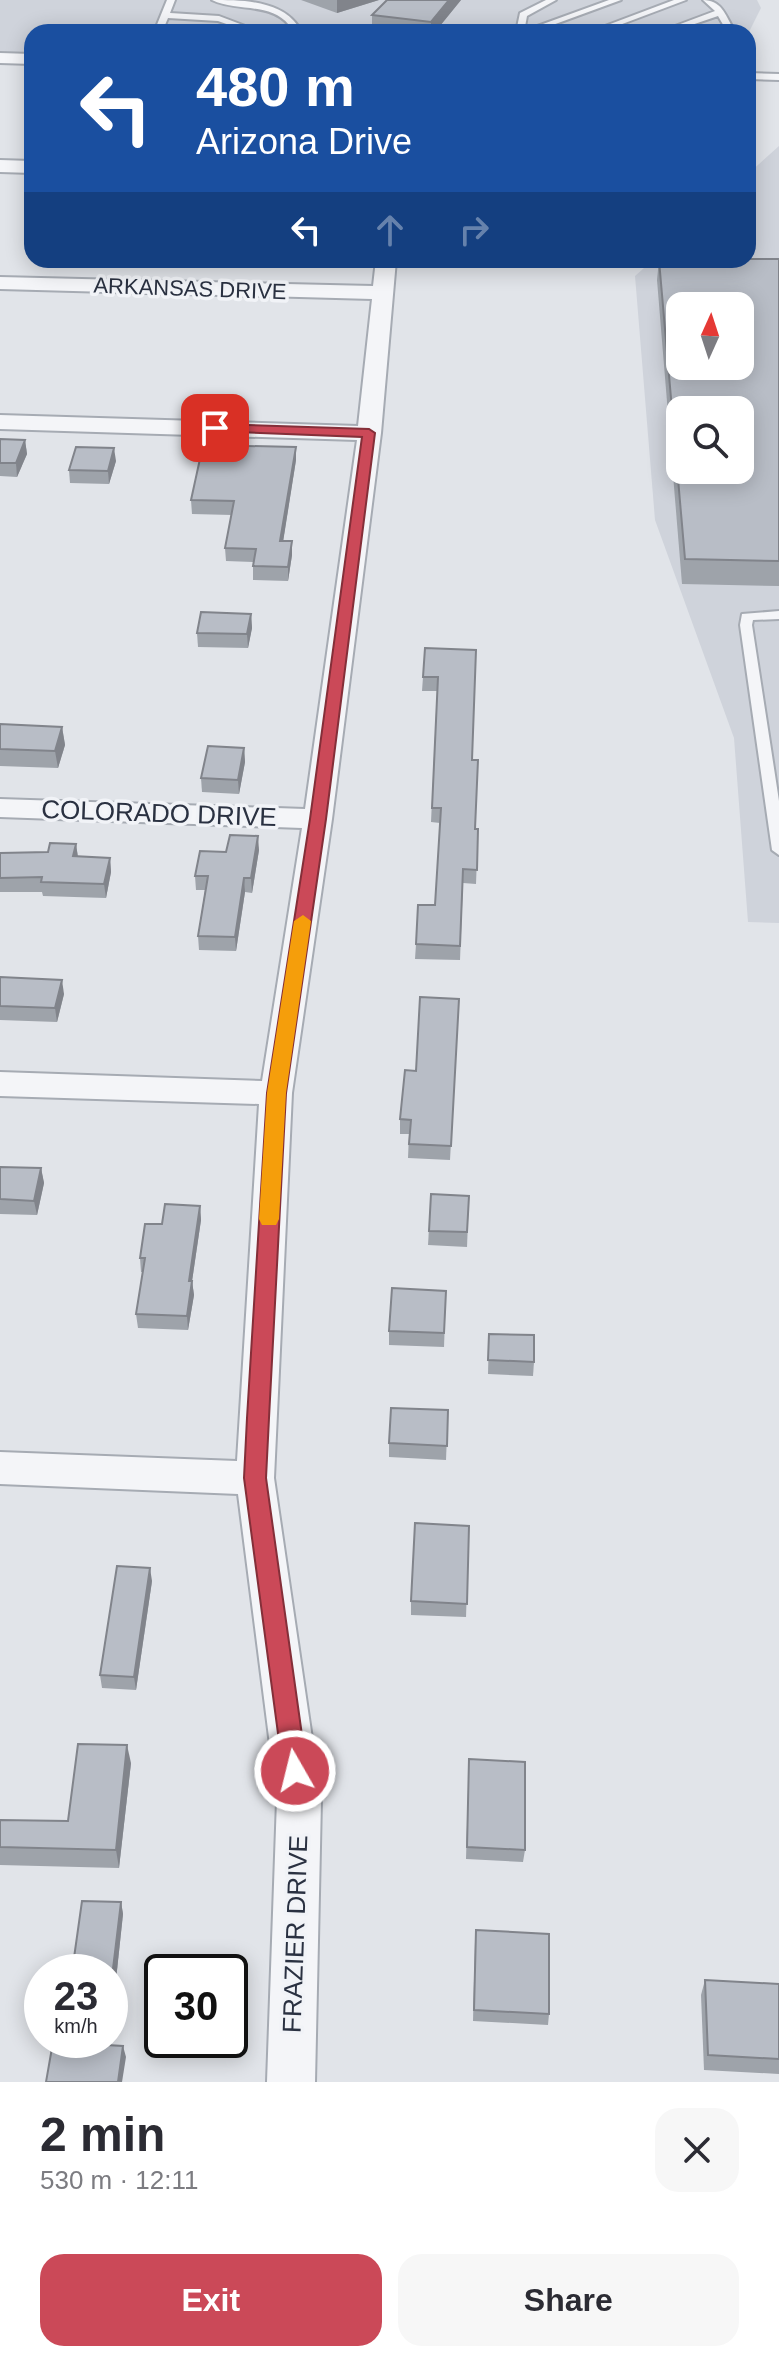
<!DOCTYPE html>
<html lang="en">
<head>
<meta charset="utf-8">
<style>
	body { margin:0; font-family:Helvetica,sans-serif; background:#f7f7f7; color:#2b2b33; height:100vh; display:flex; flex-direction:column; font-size:30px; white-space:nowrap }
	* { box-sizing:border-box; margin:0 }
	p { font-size:26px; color:#7c7c81 }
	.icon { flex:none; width:44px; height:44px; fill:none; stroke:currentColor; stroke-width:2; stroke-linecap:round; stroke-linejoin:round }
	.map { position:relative; height:2082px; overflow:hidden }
	.details { display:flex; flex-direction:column; background:#fff; flex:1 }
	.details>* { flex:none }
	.hud { position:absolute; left:24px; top:24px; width:732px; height:244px; border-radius:24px; box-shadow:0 4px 20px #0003; background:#1a4fa0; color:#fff; overflow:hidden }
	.needle { width:52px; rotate:3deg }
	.fabs { position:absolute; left:666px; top:292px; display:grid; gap:16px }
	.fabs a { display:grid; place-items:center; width:88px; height:88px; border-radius:16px; background:#fff; box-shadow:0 4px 20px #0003; font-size:40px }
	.speed { position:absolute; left:24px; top:1954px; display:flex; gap:16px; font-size:40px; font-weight:700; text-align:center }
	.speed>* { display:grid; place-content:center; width:104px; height:104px; border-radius:50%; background:#fff; box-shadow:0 4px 20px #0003; line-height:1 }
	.speed small { font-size:20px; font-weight:400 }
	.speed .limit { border:4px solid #111; border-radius:12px; background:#fff; color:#111 }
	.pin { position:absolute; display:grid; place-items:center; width:68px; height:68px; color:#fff; margin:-34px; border-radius:16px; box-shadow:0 4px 12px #0006 }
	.me { position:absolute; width:88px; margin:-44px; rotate:352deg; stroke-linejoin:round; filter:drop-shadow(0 0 6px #0008) }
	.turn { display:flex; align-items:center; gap:28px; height:168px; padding:0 40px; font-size:36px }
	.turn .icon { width:104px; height:104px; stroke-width:2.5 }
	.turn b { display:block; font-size:56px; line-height:68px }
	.lanes { display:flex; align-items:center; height:76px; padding:0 40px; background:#0003; justify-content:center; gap:40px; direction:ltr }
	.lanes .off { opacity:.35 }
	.round { display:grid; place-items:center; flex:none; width:84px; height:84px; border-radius:24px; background:#f7f7f7 }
	.headline { display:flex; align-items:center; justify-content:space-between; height:136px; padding:0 40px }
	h1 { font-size:48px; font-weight:800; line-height:60px }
	.primary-button { display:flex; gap:16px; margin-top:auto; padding:16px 40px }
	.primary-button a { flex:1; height:92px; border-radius:24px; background:#cb4958; color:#fff; font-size:32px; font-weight:800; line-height:92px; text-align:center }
	.primary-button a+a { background:#f7f7f7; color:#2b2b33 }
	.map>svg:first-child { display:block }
	.built { fill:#cfd3db; fill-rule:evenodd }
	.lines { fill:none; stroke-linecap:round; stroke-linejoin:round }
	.lane-casing { stroke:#a6abb3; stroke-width:4 }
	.street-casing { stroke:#a6abb3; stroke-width:4 }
	.lane { fill:#f4f5f8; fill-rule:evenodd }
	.street { fill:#f4f5f8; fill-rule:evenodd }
	.wall { fill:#9ea3aa }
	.shaded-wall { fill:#81848b }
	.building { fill:#b8bdc6; stroke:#81848b; stroke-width:2; fill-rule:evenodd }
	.route { fill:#cb4958; stroke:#842f39; stroke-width:2 }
	.slow { fill:#f59e0b }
	.labels { text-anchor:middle; stroke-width:7; stroke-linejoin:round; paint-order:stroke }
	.far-street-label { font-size:22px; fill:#2a3141; stroke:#f1f3f7 }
	.street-label { font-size:26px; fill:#2a3141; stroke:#f1f3f7 }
</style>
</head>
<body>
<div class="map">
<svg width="779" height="2082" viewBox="0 0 779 2082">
	<rect width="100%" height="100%" fill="#e1e4e9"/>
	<g class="built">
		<polygon points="0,0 757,0 761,8 748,34 32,32 32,53 0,52"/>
		<path d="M779,146V923L748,922L734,738L655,520L635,276L653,260H748V174ZM680,306H740V366H680ZM680,410H740V470H680Z"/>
	</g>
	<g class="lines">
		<g class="lane-casing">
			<g id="lane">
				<polygon points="167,0 175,0 170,13 219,16 261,32 249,32 218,21 168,18 162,32 154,32"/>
				<path d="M212,0C241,0 280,0 298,26L291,32H282L289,25C270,2 236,12 212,0Z"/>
				<polygon points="546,0 556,0 527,16 524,32 516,32 520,13"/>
				<polygon points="609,0 621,0 539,30 532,28"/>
				<polygon points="674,0 686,0 601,32 589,32"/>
				<path d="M703,0C721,0 725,14 733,28L731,32H723L725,28L718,16L671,32H659L715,11Z"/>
				<polygon points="748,73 779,74 779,80 748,79"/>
				<polygon points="779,611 779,619 753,620 752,625 779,801 779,855 772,850 740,625 742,614"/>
			</g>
		</g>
		<g class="street-casing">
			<g id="street">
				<polygon points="0,53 32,54 32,64 0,63"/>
				<polygon points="0,160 32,161 32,173 0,172"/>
				<polygon points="376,260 396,260 381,433 332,819 292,1093 274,1478 321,1800 315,2082 267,2082 277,1800 238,1494 0,1484 0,1452 237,1461 259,1104 0,1096 0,1072 262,1081 302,828 0,817 0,799 305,809 357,440 0,429 0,415 358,426 372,299 0,289 0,277 373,286"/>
			</g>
		</g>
		<use href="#lane" class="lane"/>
		<use href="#street" class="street"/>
	</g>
	<g class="wall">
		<polygon points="301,0 379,0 337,13"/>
		<polygon points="387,0 461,0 435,32 372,31 372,15"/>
		<polygon points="779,259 779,586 682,584 657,280 659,260"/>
		<polygon points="0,439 25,440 27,454 17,477 0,476"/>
		<polygon points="296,447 296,460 283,541 292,555 288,581 253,580 253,562 226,561 225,548 232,515 192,514 191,500"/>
		<polygon points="116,461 109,484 70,483 69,470"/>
		<polygon points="251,614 252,628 248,648 198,647 197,633"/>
		<polygon points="476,650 472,760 475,829 478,829 476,884 463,883 460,960 415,959 416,944 435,905 440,823 431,822 437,691 422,691 423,677"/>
		<polygon points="0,724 62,727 65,745 58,768 0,766"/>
		<polygon points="244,748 245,762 239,794 202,792 201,778"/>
		<polygon points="76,844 78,857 110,858 111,872 106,898 43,896 42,892 0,892 0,853 48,852"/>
		<polygon points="259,850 252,893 245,892 236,951 199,950 198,936 205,890 196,890 195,876 226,852"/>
		<polygon points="0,977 64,994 57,1022 0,1020"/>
		<polygon points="459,999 450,1160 408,1158 409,1134 400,1134 400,1119 416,1071"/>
		<polygon points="0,1167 41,1168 44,1183 37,1215 0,1214"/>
		<polygon points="431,1194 469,1196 467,1247 428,1245"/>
		<polygon points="200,1206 201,1220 192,1281 194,1295 188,1330 138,1328 136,1314 143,1272 141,1272 140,1258 162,1224"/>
		<polygon points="446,1291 444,1347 389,1345 389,1331"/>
		<polygon points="489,1334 534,1362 533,1376 488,1374"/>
		<polygon points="448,1410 446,1460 389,1457 389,1443"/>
		<polygon points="469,1526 466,1617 411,1615 411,1601"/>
		<polygon points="152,1581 136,1690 102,1688 100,1675"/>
		<polygon points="469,1759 525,1850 523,1862 466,1859"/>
		<polygon points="131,1763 119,1868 0,1865 0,1820 68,1821"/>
		<polygon points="121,1902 123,1914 115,1989 110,1989 110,1972"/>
		<polygon points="475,1942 549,2014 548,2025 473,2021"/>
		<polygon points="705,1980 779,1984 779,2074 704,2070 701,1995"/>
	</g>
	<g class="shaded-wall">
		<polygon points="337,0 379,0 337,13"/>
		<polygon points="449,0 461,0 435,32 431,32 431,22"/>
		<polygon points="25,440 27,454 17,477 16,463"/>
		<polygon points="296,447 296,460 281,555 280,541"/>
		<polygon points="114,448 116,461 109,484 108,471"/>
		<polygon points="292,541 292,555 288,581 288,567"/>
		<polygon points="251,614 252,628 248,648 247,634"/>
		<polygon points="62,727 65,745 58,768 55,751"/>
		<polygon points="244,748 245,762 239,794 238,780"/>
		<polygon points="258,836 259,850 252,893 251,878"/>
		<polygon points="76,844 78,858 73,856"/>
		<polygon points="110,858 111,872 106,898 104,884"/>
		<polygon points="244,878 245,892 236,951 235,937"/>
		<polygon points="62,980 64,994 57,1022 55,1008"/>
		<polygon points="41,1168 44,1183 37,1215 34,1201"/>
		<polygon points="200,1206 201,1220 190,1295 189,1281"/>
		<polygon points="192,1281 194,1295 188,1330 187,1316"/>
		<polygon points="150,1568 152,1581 136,1690 134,1677"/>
		<polygon points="127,1745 131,1763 119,1868 116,1850"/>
		<polygon points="121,1902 123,1914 115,1989 112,1977"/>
		<polygon points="123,2046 126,2057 122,2082 118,2082"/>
	</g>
	<g class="building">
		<polygon points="387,0 449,0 431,22 372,15"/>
		<path d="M748,259H779V561L685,559L659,260H748ZM680,306H740V366H680ZM680,410H740V470H680Z"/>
		<polygon points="0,439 25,440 16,463 0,463"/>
		<polygon points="203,445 296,447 280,541 292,541 288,567 253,566 256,549 225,548 234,501 191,500"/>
		<polygon points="76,447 114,448 108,471 69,470"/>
		<polygon points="201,612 251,614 247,634 197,633"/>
		<polygon points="425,648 476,650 472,760 478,760 475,829 478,829 477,870 463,869 460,946 416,944 418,905 435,905 441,808 432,808 438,677 423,677"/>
		<polygon points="0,724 62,727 55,751 0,749"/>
		<polygon points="208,746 244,748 238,780 201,778"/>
		<polygon points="230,835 258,836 251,878 244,878 235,937 198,936 208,876 195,876 200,851 226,852"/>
		<polygon points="50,843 76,844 73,856 110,858 104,884 41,882 42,877 0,878 0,853 48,852"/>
		<polygon points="0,977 62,980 55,1008 0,1006"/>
		<polygon points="420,997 459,999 451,1146 409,1144 411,1120 400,1119 405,1070 416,1071"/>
		<polygon points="0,1167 41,1168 34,1201 0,1199"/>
		<polygon points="431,1194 469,1196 467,1232 429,1231"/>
		<polygon points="165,1204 200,1206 189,1281 192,1281 187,1316 136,1314 145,1258 140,1258 145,1224 162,1224"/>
		<polygon points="392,1288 446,1291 444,1333 389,1331"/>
		<polygon points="489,1334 534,1335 534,1362 488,1360"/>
		<polygon points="391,1408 448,1410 447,1446 389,1443"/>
		<polygon points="415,1523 469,1526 467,1604 411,1601"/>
		<polygon points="117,1566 150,1568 134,1677 100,1675"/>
		<polygon points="78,1744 127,1745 116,1850 0,1847 0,1820 68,1821"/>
		<polygon points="469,1759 525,1762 525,1850 467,1847"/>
		<polygon points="82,1901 121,1902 112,1977 110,1977 110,1972 72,1972"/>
		<polygon points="476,1930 549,1934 549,2014 474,2010"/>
		<polygon points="705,1980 779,1984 779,2059 708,2055"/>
		<polygon points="53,2042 123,2046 118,2082 46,2082"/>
	</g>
	<polygon class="route" points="215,424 369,429 375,433 326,819 286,1093 269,1418 266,1478 307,1771 304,1779 295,1783 287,1779 283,1771 244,1478 247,1418 267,1093 310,819 362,437 210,431 210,425"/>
	<polygon class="slow" points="303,915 311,921 286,1093 279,1219 276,1225 262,1225 259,1219 267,1093 294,921"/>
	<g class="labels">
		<g class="far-street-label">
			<text transform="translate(190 288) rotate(2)" y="8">ARKANSAS DRIVE</text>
		</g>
		<g class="street-label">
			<text transform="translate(159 813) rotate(2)" y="9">COLORADO DRIVE</text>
			<text transform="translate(295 1934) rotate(-88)" y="9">FRAZIER DRIVE</text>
		</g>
	</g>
</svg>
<div class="fabs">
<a><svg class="needle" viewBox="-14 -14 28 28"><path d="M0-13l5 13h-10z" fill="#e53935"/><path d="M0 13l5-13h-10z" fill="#7c7c81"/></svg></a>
<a><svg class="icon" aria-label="search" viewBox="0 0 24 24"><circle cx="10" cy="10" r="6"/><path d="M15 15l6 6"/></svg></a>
</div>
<div class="speed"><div>23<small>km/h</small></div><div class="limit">30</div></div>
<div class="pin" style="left:215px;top:428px;background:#d93025"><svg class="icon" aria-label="arrive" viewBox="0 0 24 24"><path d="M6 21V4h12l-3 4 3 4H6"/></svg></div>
<svg class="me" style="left:295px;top:1771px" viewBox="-20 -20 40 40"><circle r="17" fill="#cb4958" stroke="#fff" stroke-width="3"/><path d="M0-11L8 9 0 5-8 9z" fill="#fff"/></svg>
<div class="hud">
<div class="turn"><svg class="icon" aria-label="left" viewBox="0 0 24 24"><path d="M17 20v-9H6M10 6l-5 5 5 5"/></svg><div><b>480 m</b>Arizona Drive</div></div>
<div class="lanes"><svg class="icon" aria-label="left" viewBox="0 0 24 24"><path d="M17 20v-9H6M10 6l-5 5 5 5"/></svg><svg class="icon off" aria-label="ahead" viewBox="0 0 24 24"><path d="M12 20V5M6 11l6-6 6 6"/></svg><svg class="icon off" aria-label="right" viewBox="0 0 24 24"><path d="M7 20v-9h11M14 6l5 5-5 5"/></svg></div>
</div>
</div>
<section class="details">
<div class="headline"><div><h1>2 min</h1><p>530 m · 12:11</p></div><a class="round"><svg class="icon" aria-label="close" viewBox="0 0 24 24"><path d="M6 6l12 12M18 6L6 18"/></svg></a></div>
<div class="primary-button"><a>Exit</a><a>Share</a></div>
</section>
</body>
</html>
